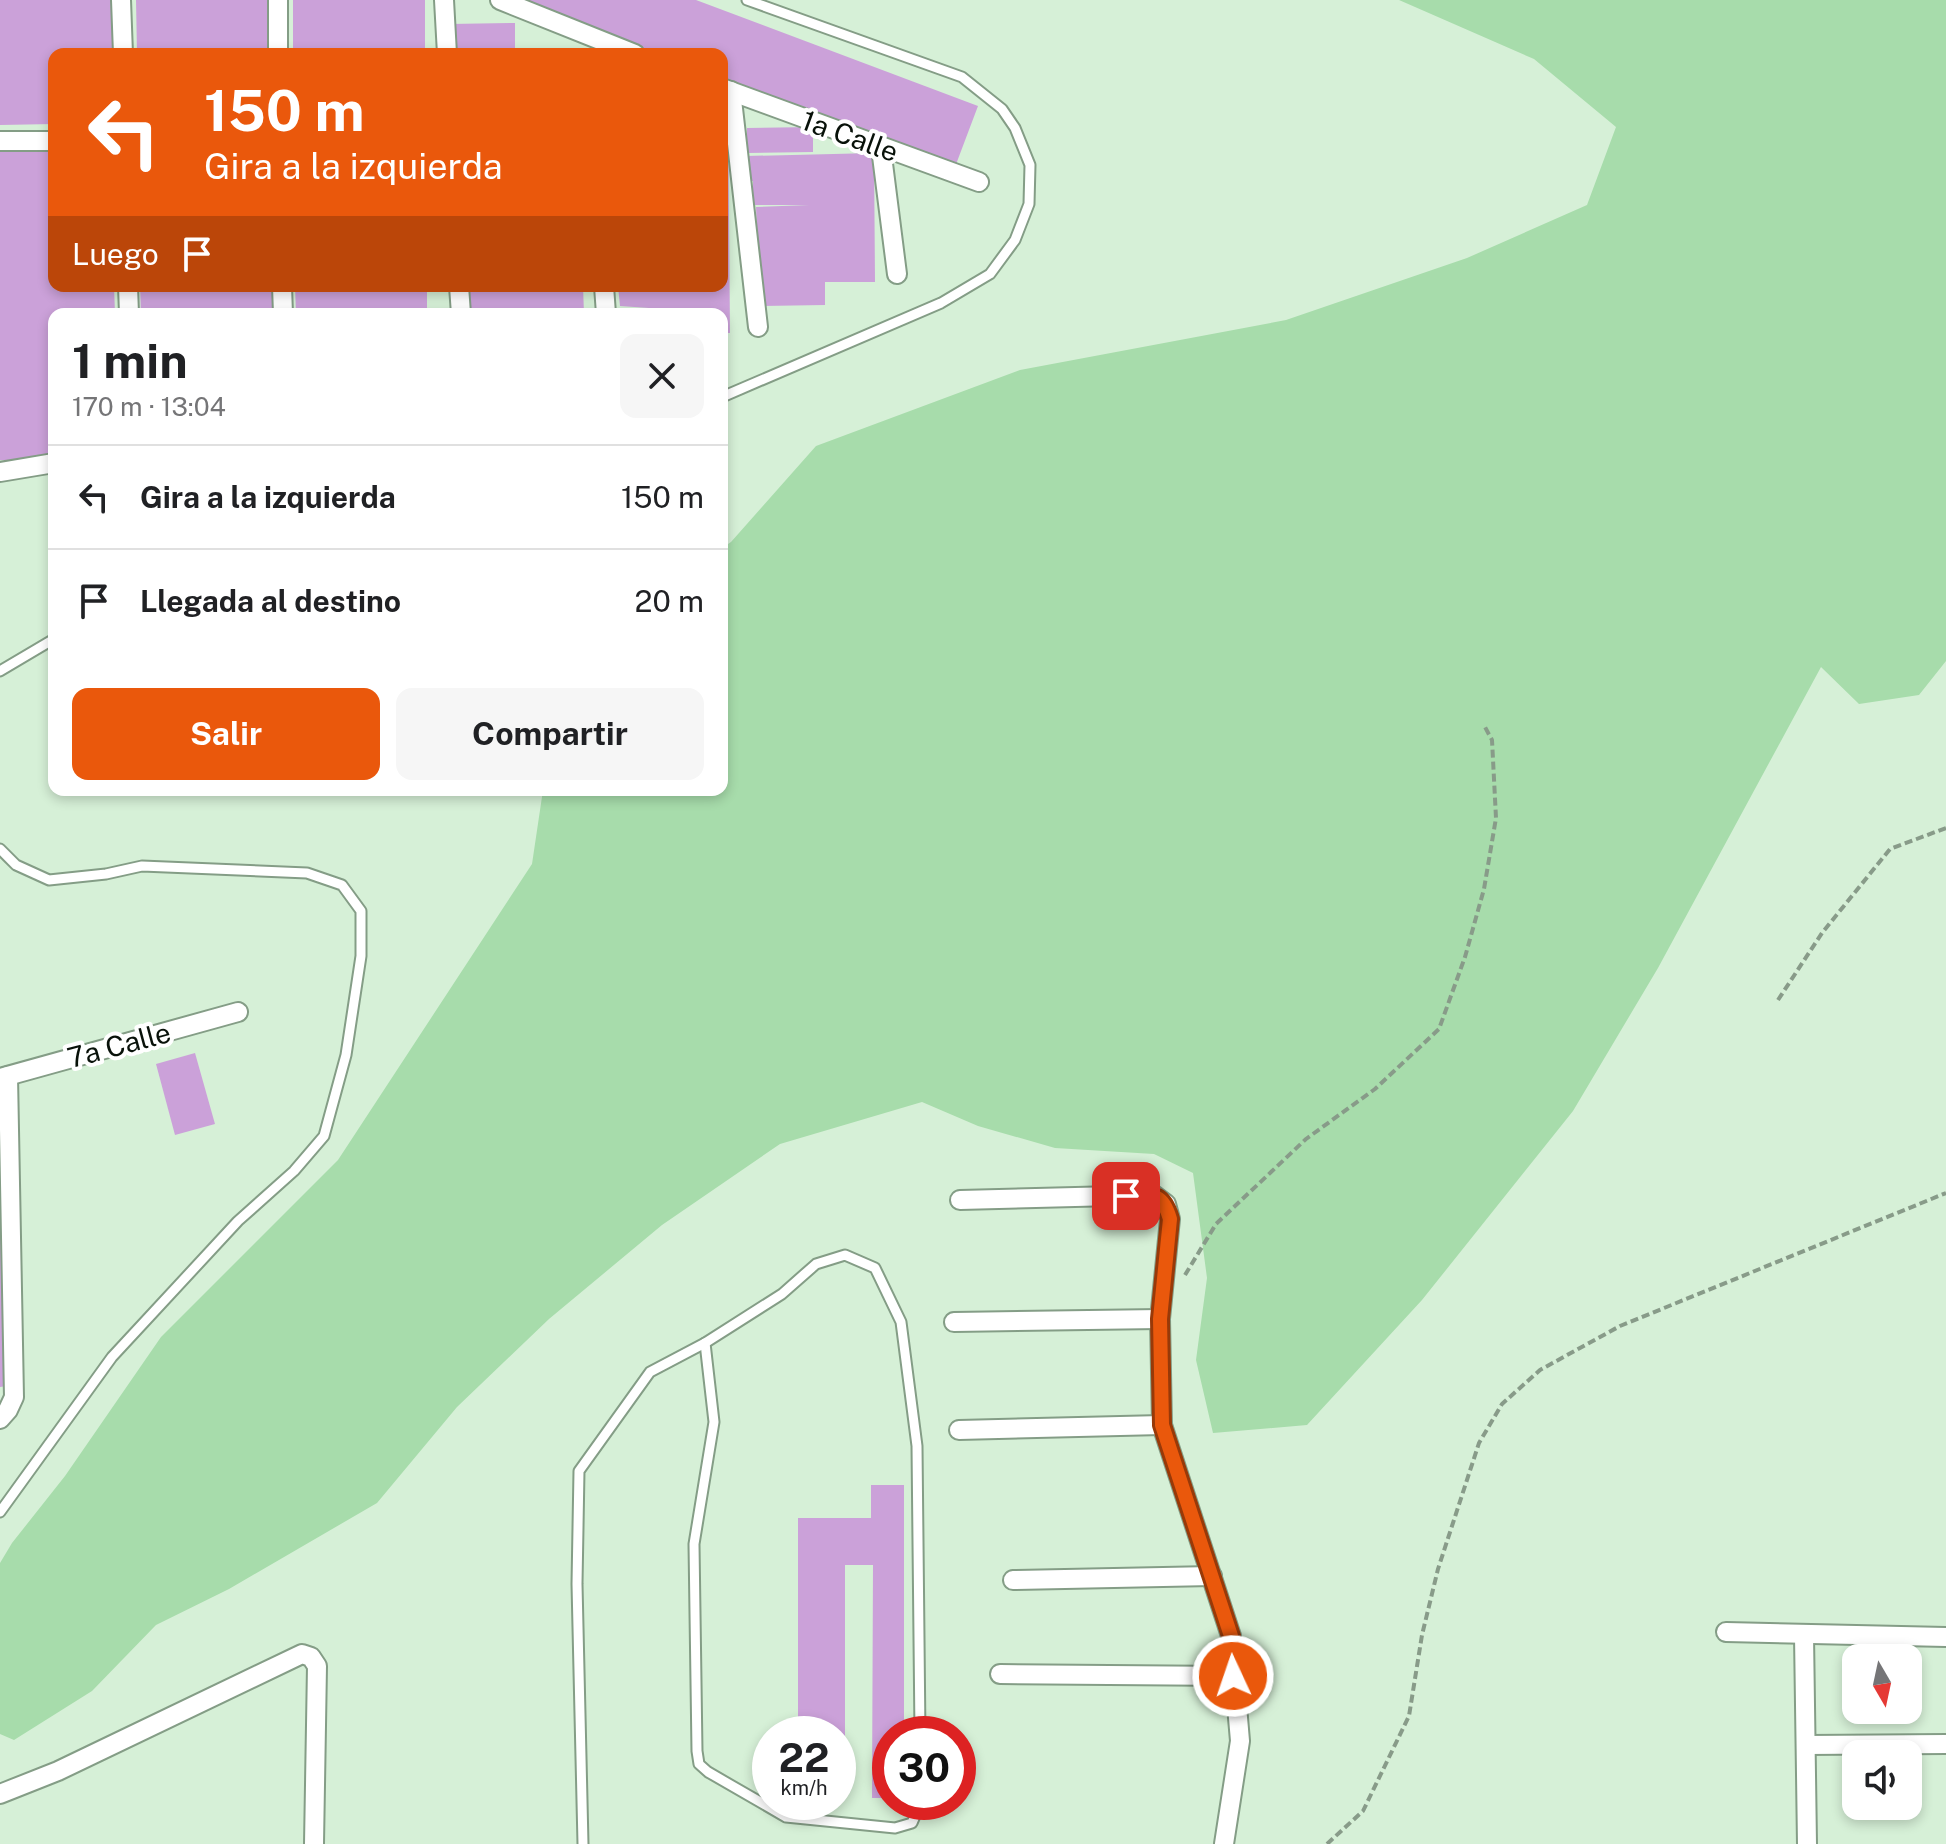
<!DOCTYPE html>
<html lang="es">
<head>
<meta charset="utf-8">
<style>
	body { margin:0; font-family:"Public Sans",sans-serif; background:#f6f6f6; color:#202124; height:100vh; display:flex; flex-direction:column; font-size:30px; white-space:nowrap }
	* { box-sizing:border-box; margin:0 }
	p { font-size:26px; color:#757577 }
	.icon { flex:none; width:44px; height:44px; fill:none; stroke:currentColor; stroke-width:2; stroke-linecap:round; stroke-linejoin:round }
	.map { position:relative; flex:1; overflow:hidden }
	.side { position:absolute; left:48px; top:308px; width:680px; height:488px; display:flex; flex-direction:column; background:#fff; border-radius:16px; box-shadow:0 4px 12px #0003 }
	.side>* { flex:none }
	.guide { position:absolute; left:48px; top:48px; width:680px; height:244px; border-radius:16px; box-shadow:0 4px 12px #0003; background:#ea580c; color:#fff; overflow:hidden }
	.needle { width:52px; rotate:171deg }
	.fabs { position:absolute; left:1842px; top:1644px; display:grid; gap:16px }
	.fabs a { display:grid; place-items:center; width:80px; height:80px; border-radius:16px; background:#fff; box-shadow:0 4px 12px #0003; font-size:40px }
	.speed { position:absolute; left:752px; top:1716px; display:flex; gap:16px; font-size:40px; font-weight:700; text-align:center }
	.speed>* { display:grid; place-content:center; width:104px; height:104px; border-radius:50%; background:#fff; box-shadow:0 4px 12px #0003; line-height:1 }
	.speed small { font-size:20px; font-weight:400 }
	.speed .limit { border:12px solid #d22; background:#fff; color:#111 }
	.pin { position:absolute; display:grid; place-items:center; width:68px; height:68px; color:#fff; margin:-34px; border-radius:16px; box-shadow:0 4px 12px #0006 }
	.me { position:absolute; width:88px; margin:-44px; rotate:357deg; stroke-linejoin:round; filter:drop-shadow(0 0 6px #0008) }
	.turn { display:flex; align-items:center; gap:28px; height:168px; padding:0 24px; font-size:36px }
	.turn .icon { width:104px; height:104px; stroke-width:2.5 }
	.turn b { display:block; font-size:56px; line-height:68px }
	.then { display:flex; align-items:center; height:76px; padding:0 24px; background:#0003; gap:16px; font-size:30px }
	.round { display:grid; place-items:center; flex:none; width:84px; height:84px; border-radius:16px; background:#f6f6f6 }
	.head { display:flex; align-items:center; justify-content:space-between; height:136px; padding:0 24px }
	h1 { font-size:48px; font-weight:700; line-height:60px }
	.primary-button { display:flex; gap:16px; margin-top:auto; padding:16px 24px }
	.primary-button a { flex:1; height:92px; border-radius:16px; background:#ea580c; color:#fff; font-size:32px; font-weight:700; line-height:92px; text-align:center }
	.primary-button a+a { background:#f6f6f6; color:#202124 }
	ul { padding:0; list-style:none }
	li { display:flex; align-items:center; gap:24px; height:104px; padding:0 24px; border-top:2px solid #e0e0e0 }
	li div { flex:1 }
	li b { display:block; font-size:30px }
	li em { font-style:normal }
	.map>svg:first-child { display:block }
	.green { fill:#a7dcab }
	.building { fill:#cba1d9 }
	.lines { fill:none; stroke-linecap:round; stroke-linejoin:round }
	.service-casing { stroke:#849d86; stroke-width:13 }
	.minor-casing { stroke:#849d86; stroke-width:22 }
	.path { stroke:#889b89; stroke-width:4; stroke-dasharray:8 4; stroke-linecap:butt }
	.service { stroke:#fff; stroke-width:9 }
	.minor { stroke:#fff; stroke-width:18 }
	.route-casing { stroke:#983908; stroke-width:20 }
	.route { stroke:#ea580c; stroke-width:14 }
	.labels { text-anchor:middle; stroke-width:8; stroke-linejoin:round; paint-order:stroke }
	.street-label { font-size:28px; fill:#081109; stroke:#fff }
</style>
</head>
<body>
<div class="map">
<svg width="1946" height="1844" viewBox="0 0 1946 1844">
	<rect width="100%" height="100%" fill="#d6f0d7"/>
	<polygon class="green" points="1399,0 1946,0 1946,661 1919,695 1859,704 1821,667 1658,968 1573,1111 1422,1300 1307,1425 1213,1433 1196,1360 1207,1278 1193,1173 1154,1154 1055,1148 978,1126 922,1102 780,1144 662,1225 549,1319 457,1407 377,1503 229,1589 156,1625 92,1691 14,1740 0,1734 0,1563 12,1543 65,1476 161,1337 338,1160 532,864 543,790 722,790 722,548 731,542 816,446 1020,370 1286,320 1467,258 1587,205 1616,127 1534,59"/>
	<g class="building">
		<polygon points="0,0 113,0 114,54 54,54 54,124 0,125"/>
		<polygon points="136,0 268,0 269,54 137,54"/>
		<rect x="293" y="0" width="132" height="54"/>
		<polygon points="520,0 696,0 978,106 955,167 722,79 722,54 654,54 519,3"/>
		<polygon points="515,23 515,49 582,48 581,54 450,54 449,24"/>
		<polygon points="722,101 728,101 730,333 722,333 722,314 617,314 617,308 649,308 620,306 618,286 722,286"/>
		<polygon points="813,127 813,152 747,153 747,128"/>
		<polygon points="0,151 54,151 54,286 114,286 115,314 54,314 54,434 49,434 49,460 0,460"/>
		<polygon points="874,153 875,282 825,282 825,305 760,306 756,207 809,205 753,205 753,181 747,181 746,156"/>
		<polygon points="140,286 272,286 273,314 141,314"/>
		<polygon points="295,286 427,286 427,314 296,314"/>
		<polygon points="467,286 583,286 584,314 467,312"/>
		<polygon points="195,1053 215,1124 175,1135 156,1064"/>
		<polygon points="0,1145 3,1145 7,1386 0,1387"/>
		<polygon points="871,1485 904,1485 904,1734 890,1734 890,1798 872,1798 873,1565 845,1565 845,1754 838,1754 838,1734 798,1734 798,1518 871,1518"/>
	</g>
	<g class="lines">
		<g class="service-casing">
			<g id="service">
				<polyline points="722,397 941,303 990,274 1015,240 1029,204 1030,165 1015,128 1002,109 962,77 747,0"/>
				<polyline points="0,671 54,639"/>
				<polyline points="0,849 16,865 49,880 106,874 142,866 307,873 342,885 361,911 361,956 346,1055 324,1136 294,1171 238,1221 112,1357 0,1512"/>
				<polyline points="705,1343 714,1422 694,1544 697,1751 699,1764 708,1772 786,1817 895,1828 912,1823 921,1802"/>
				<polyline points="583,1844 577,1584 579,1471 650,1372 705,1343 782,1294 816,1264 845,1255 875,1268 901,1322 917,1446 920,1734"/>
			</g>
		</g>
		<g class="minor-casing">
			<g id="minor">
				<polyline points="121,0 123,54"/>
				<polyline points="278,0 278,54"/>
				<polyline points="444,0 447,54"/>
				<polyline points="500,0 635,54"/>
				<polyline points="722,88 979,182"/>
				<polyline points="731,91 758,327"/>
				<polyline points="0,141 54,141"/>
				<polyline points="881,148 897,274"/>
				<polyline points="128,286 129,314"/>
				<polyline points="282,286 283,314"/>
				<polyline points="459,286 461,314"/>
				<polyline points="604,286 606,314"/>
				<polyline points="0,472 54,463"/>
				<polyline points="0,1078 238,1012"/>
				<polyline points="960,1200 1154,1195 1166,1204 1170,1219 1160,1319 1162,1425 1231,1636 1240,1741 1224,1844"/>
				<polyline points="954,1322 1160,1319"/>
				<polyline points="0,1419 8,1410 14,1397 8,1076"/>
				<polyline points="959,1430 1162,1425"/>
				<polyline points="1013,1580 1212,1576"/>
				<polyline points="1726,1632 1946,1637"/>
				<polyline points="1804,1635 1807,1844"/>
				<polyline points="1000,1674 1233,1676"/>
				<polyline points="1806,1745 1946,1744"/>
				<polyline points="0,1794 58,1771 302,1654 311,1657 317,1666 314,1844"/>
			</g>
		</g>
		<g class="path">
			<polyline points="1778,1000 1822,933 1890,849 1946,828"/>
			<polyline points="1185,1275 1216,1224 1306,1139 1375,1089 1439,1029 1465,957 1484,889 1496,818 1492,740 1485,727"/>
			<polyline points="1327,1844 1363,1811 1409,1716 1422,1635 1438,1569 1479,1443 1502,1404 1540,1370 1620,1326 1946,1193"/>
		</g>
		<use href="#service" class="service"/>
		<use href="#minor" class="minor"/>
	</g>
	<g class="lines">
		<g class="route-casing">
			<path id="route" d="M1126,1196C1151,1195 1162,1191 1170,1219L1160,1319L1162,1425L1231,1636L1233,1676"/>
		</g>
		<use href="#route" class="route"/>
	</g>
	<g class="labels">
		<g class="street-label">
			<text transform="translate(850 136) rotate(20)" y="10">1a Calle</text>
			<text transform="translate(119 1045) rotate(-15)" y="10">7a Calle</text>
		</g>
	</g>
</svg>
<div class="fabs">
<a><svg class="needle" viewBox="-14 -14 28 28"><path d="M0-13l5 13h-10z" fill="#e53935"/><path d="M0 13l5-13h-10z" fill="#757577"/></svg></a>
<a><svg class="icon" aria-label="sound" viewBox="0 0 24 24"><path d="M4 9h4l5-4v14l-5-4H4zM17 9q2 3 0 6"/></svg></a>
</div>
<div class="speed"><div>22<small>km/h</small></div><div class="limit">30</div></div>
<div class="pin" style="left:1126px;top:1196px;background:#d93025"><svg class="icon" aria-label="arrive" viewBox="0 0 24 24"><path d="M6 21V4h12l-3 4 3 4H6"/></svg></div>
<svg class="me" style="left:1233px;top:1676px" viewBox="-20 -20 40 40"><circle r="17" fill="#ea580c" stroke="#fff" stroke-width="3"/><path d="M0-11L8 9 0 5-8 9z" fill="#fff"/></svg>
<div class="guide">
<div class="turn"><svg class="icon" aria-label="left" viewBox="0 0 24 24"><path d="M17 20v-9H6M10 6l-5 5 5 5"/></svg><div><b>150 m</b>Gira a la izquierda</div></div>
<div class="then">Luego<svg class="icon" aria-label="arrive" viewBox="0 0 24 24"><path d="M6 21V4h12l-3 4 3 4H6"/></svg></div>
</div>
<section class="side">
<div class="head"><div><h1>1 min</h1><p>170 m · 13:04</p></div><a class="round"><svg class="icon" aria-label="close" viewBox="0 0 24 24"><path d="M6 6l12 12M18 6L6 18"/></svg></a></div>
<ul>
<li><svg class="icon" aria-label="left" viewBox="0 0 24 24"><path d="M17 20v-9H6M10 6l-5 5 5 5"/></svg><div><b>Gira a la izquierda</b></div><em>150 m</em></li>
<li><svg class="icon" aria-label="arrive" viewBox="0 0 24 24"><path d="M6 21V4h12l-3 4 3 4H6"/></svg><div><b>Llegada al destino</b></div><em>20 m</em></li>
</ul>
<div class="primary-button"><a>Salir</a><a>Compartir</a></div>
</section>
</div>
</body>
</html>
